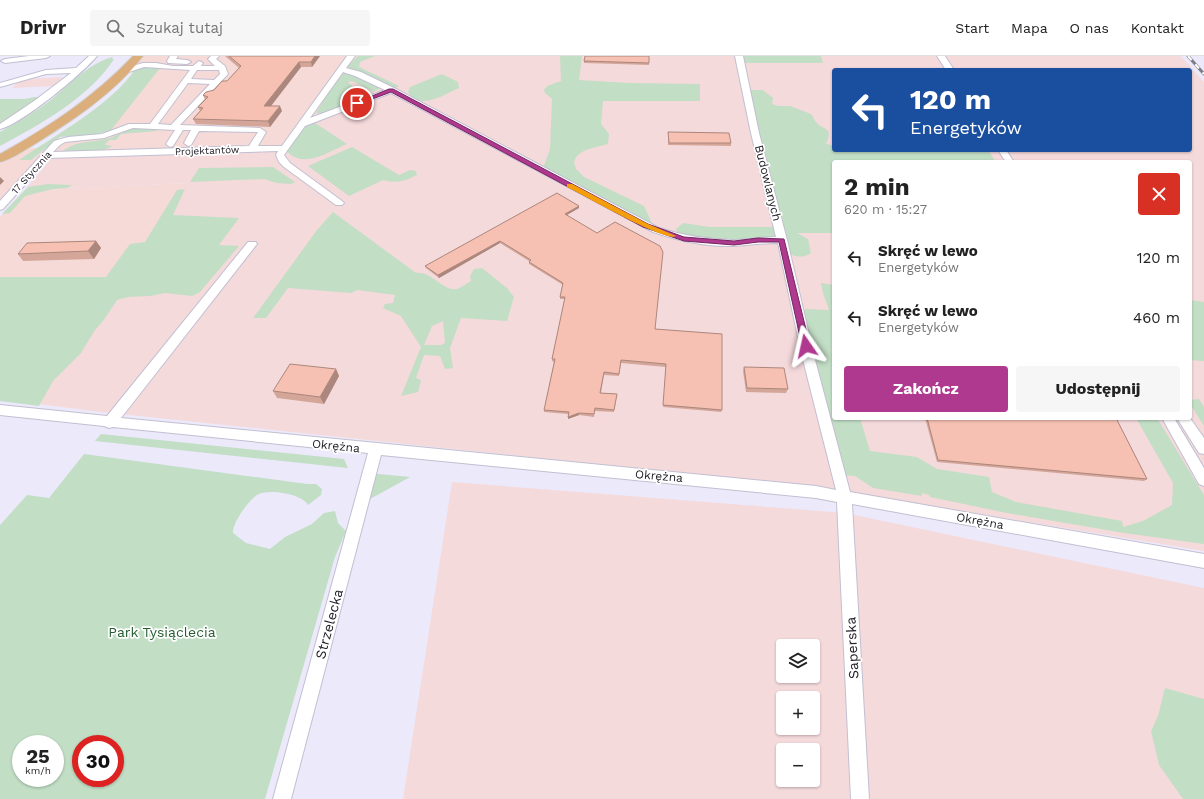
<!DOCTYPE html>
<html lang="pl">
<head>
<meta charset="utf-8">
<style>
	body { margin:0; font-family:"Work Sans",sans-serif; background:#f6f6f6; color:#222; height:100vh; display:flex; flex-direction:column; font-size:15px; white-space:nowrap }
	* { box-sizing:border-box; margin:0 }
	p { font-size:13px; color:#767676 }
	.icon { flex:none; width:22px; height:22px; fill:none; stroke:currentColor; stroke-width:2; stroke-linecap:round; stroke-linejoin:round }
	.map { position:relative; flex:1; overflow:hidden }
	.panel { position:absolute; left:832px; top:104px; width:360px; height:260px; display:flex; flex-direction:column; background:#fff; border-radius:4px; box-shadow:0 1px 3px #0004 }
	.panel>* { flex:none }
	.top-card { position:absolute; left:832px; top:12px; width:360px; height:84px; border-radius:4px; box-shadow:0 1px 3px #0004; background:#1a4fa0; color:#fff; overflow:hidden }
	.buttons { position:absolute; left:776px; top:583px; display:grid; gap:8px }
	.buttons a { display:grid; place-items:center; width:44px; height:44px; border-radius:4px; background:#fff; box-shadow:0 1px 3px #0004; font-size:20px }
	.speed { position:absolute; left:12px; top:679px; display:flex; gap:8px; font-size:20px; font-weight:700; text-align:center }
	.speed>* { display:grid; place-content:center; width:52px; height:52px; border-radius:50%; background:#fff; box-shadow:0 1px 3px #0004; line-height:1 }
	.speed small { font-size:10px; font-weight:400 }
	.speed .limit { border:6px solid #d22; background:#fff; color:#111 }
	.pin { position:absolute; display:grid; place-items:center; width:34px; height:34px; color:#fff; margin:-17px; border:2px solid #fff; border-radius:50%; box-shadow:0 1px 4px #0007 }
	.me { position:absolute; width:44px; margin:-22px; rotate:349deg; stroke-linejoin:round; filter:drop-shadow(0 0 3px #0008) }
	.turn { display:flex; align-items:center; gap:14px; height:84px; padding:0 12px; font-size:18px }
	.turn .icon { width:52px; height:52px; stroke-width:2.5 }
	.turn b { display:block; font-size:28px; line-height:34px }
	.round { display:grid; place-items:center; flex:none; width:42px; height:42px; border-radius:4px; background:#f6f6f6 }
	.head { display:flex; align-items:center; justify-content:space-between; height:68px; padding:0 12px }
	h1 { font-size:24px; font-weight:700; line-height:30px }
	.action { display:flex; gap:8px; margin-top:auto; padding:8px 12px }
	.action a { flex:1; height:46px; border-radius:4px; background:#b03990; color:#fff; font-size:16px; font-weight:700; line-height:46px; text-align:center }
	.action a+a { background:#f6f6f6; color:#222 }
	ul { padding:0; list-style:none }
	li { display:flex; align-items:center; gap:12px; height:60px; padding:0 12px }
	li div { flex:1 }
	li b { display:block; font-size:15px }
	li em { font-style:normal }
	header { display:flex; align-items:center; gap:24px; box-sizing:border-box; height:56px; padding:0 20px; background:#fff; border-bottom:1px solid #e0e0e0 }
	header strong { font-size:19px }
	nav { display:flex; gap:22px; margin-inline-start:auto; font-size:14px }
	.search { width:280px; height:36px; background:#f6f6f6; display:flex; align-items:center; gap:10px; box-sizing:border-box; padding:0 14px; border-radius:4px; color:#767676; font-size:15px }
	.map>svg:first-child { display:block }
	.commercial { fill:#f5dad8 }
	.industrial { fill:#f5dadc; fill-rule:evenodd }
	.green { fill:#c2dec5; fill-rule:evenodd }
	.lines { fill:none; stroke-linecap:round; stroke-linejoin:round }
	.minor-casing { stroke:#c2bfd1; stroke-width:2 }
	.major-casing { stroke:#d3d3d4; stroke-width:2 }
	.minor { fill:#fff; fill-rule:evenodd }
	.major { fill:#dcae7c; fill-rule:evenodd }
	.rail-casing { stroke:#7f7d89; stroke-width:3 }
	.rail { stroke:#fff; stroke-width:2; stroke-dasharray:5.5; stroke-linecap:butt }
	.wall { fill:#d4a699 }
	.shaded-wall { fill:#ac877d }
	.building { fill:#f6c1b2; stroke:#ac877d }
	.route { fill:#b03990; stroke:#72255e }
	.slow { fill:#f59e0b }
	.labels { text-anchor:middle; stroke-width:3.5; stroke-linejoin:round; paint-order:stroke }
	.far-street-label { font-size:10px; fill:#232229; stroke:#fff }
	.street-label { font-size:12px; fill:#232229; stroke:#fff }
	.near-street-label { font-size:14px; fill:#232229; stroke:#fff }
	.near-park-label { font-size:14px; fill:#245d30; stroke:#fff }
</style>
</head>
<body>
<header>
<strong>Drivr</strong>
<div class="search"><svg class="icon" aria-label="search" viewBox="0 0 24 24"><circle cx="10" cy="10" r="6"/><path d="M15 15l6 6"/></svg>Szukaj tutaj</div>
<nav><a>Start</a><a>Mapa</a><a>O nas</a><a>Kontakt</a></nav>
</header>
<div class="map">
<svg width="1204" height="743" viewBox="0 0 1204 743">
	<rect width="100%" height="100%" fill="#ece9fb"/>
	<g class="commercial">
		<polygon points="138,0 351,0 284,92 47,99 0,151 0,103 21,92 52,92 60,85 111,78 106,76 158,10 164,9 152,8 128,14"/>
		<polygon points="188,127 172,159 125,223 102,221 0,221 0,161 24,135"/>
	</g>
	<g class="industrial">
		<path d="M351,0H1181L1204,26V495L817,431L100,356L0,343V221H102L125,223L172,159L187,127L24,135L54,99L284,92ZM834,14H1190V94H834ZM834,106H1190V362H834Z"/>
		<polygon points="63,21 54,30 12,32 18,26 27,23"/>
		<path d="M452,426L845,457L1204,532V743H403ZM783,590H813V620H783ZM783,642H813V672H783ZM783,694H813V724H783Z"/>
	</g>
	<g class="green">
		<polygon points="358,0 375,0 360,6 359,11 399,30 394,33 347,11"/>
		<path d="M560,0H582L579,24L629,27L700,28V45H603L601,68L609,78L608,88C595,92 579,92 574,106L576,113L584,121L644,150L652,167L649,170L542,115L550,93L552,43L545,37L544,34L547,30L561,25Z"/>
		<polygon points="739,0 821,0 823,7 741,7"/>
		<path d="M113,1L112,3H114C90,41 39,69 0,90V76C16,67 32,58 47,47C68,31 88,7 113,1Z"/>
		<path d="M148,11L160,12L111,74L97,78L60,81L31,104H19C54,80 114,47 136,12Z"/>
		<path d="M343,17L359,21L382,31L374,36L352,25L348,26L353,31L366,35L368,39L322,58L316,57C325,43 332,29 343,17Z"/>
		<path d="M442,18L458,26L459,32C443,39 421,55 408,36L410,31Z"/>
		<path d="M746,34H763L773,42L772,48L778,50H790L811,58C813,60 814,64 816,66C823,75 833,70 827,86L825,87L834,90V94H988L996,106H834V177H797L808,183L811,197C802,203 794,201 784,195L782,184L734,187L680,182L676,173L683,167L710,171H778Z"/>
		<polygon points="35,41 40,41 0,67 0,43 24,43"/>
		<path d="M312,65L347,88C326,97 301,115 284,92L302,68Z"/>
		<path d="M136,72L156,73L157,75L121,78L116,84H109L105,89L113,90L101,95H63C77,84 93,87 110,82C119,79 126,73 136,72Z"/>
		<path d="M352,91L399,119L410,114L416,115L417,119C405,125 397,128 383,124L349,140L308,110Z"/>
		<polygon points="273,111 295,126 291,128 277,127 264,123 190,126 199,112"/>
		<polygon points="48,128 72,129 67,132 53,133 25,140 10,157 2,158 28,131"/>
		<polygon points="185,133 173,159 239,162 219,189 239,190 200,236 192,240 165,237 150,240 128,241 117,244 103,265 95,274 81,297 53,325 39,350 0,345 0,221 106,221 130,188 145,186 177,134"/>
		<path d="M333,156L416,217C432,215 443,236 457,233C461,232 467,227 471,225L470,220L474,213L482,212L507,232L514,241L507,265L461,262L450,292L453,312L445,313L440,300L424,299L416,322L421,324L418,336L401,340L421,291L401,260L383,252L385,248L393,247L395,239L357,234L351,237L288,232L266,262H253L317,174ZM443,265L445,287L441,289H424L432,270Z"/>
		<polygon points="821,227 834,229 834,362 860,362 870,395 917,401 937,413 989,421 992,436 1016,446 1122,465 1123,471 1143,465 1172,449 1173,427 1136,362 1157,362 1204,439 1204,488 1124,477 1007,457 930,441 929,439 922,437 922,440 873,432 855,420 840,419 799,260 806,253 829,254 823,237"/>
		<polygon points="1190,244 1204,246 1204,305 1190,304"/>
		<polygon points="1199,343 1204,351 1204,370 1190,348 1190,344"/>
		<polygon points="101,378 344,403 348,412 95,385"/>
		<path d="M84,398L307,428H316L322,433L321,439L308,449C303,438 267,432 257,439C249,444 232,467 233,477L246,487L270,493L285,481L312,468L324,457L335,455L338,467L346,475L335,501L265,743H0V469L27,439L49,442ZM21,688H55V722H21ZM81,688H115V722H81Z"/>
		<polygon points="379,418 410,421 361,448 369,419"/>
		<polygon points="1165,632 1204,643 1204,743 1183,743 1159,709 1151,675 1158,660"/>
	</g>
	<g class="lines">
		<g class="minor-casing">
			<g id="minor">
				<polygon points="29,0 50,0 46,2 5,7 1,5 5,3"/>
				<path d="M89,0H97C82,18 22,68 0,73V68L34,45L71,17L46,18L0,31V27L46,14L76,12Z"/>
				<polygon points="170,0 178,0 176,3 187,4 191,6 187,8 168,7 167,5"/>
				<path d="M211,0H219L216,3L225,10L228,18L180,69L260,72L266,76L258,90H282L347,0H355L346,12L361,16L394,32L659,172C684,180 707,183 733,184C747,184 762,181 776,181L751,77L735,0H743L759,77L787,184L814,300L850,436L1204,498V512L852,448L869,743H851L837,446L816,442L381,399L291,743H273L368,397L113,371L109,372L104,370L0,359V349L107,360L248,186H256L257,188L121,362L816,430L836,434L802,300L778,187C763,187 749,189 734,190C706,191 679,185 653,176L391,37L305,70L284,99L290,107L342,145L344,147L342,149H336L284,111L279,106L276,99L278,95L49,102L3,153L0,154V145L54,85L68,81L102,78L129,68H150L190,14L144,11L123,18H120V14L143,7H156L173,10H193L199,5L203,7L201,10H215L208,3ZM197,14H219L220,18L214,24L191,23ZM343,16L355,20L385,34L310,62ZM188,27L210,28L171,69L158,68ZM133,72L175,74L166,88L170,91L173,90L183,74H191L184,87L188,90L191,89L199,75L258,76L249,90L53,96L60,89L65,86L104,82Z"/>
				<polygon points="937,0 945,0 954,14 946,14"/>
				<polygon points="998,94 1006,94 1014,106 1006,106"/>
				<polygon points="1162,362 1174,362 1204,412 1204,430 1199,428"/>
				<polygon points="1177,362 1190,362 1204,382 1204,398 1199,397"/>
			</g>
		</g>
		<g class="major-casing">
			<path id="major" d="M133,0H143C115,37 69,67 30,91C21,96 10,104 0,106V98C49,71 94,41 133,0Z"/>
		</g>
		<use href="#minor" class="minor"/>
		<use href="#major" class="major"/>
		<g class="rail-casing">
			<polyline id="rail" points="1188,0 1204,18"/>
		</g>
		<use href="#rail" class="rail"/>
	</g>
	<g class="wall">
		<polygon points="225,0 320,0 312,11 301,11 271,50 282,55 270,71 196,68 193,63 200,55 198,51 205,44 203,39 214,34 227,25 239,12"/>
		<polygon points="649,0 649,9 584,7 584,5"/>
		<polygon points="668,76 731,87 731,90 668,89"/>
		<polygon points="579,152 567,159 655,273 722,354 721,356 663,351 666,311 621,307 619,320 604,319 601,337 617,338 614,356 595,355 594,361 579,359 568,363 568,358 544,356 544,354 554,306 552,305 552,303 565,243 560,243 560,241 563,229 529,208 529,205 500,187 439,222 426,212 425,210"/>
		<polygon points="96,185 101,192 94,203 23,205 18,198"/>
		<polygon points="744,311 788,333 786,337 746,336 743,315"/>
		<polygon points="336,313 339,320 324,348 277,342 273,335"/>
		<polygon points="925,362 1116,362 1147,423 1144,425 937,406"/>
	</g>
	<g class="shaded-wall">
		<polygon points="315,0 320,0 312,11 311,6"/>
		<polygon points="299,6 301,11 267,55 264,50"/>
		<polygon points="280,50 282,55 270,71 268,65"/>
		<polygon points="0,121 4,125 0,129"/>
		<polygon points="579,150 579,152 565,160 565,158"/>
		<polygon points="96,185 101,192 94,203 88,195"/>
		<polygon points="500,185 500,187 439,222 438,219"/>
		<polygon points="336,313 339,320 324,348 320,341"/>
		<polygon points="579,357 579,359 568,363 568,361"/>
	</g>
	<g class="building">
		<polygon points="229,0 315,0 311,6 299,6 264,50 280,50 268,65 193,63 203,52 198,51 208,41 203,39 206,36 214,34 222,25 227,25 241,10"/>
		<polygon points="585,0 649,0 649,7 584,5"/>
		<polygon points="668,76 729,77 731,87 669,87"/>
		<polygon points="557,137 579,150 565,158 597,177 615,166 660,190 663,196 655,273 722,278 722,354 663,349 666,308 621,304 619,318 604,316 600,337 617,338 614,354 595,352 594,358 579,357 568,361 569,356 544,354 555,303 552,303 565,241 560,241 563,227 529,206 531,204 500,185 438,219 425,210"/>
		<polygon points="96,185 88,195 18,198 27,187"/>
		<polygon points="290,308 336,313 320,341 273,335"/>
		<polygon points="744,311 784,312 788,333 747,332"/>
		<polygon points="927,362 1116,362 1147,423 938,404"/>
	</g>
	<polygon class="route" points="389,33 393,33 648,168 684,181 734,185 758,182 784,183 810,290 809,292 803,292 802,290 779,186 758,186 734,189 684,185 643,171 391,36 359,48 355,47"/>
	<path class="slow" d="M567,128H572L648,168L676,180C666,187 582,138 567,131Z"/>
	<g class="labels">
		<g class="far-street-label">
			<text transform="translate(207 94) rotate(-2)" y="4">Projektantów</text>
			<text transform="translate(31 116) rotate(-48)" y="4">17 Stycznia</text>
		</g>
		<g class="street-label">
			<text transform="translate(768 127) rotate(76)" y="4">Budowlanych</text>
			<text transform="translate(336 390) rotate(6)" y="4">Okrężna</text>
			<text transform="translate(659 420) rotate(5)" y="4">Okrężna</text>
			<text transform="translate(980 465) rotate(10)" y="4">Okrężna</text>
		</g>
		<g class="near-street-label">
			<text transform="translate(329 568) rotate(-75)" y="5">Strzelecka</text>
			<text transform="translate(852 592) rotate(-93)" y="5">Saperska</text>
		</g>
		<g class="near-park-label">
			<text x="162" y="581">Park Tysiąclecia</text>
		</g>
	</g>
</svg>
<div class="buttons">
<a><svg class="icon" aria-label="layers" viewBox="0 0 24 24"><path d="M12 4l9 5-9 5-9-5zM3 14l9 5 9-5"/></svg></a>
<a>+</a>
<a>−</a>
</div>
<div class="speed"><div>25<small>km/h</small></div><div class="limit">30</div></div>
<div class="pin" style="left:357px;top:47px;background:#d93025"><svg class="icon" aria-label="arrive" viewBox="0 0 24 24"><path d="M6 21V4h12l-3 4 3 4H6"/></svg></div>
<svg class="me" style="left:806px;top:290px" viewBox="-20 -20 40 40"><path d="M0-17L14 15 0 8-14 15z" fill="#b03990" stroke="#fff" stroke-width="4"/></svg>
<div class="top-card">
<div class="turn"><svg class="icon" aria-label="left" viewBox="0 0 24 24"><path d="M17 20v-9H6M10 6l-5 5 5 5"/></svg><div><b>120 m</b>Energetyków</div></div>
</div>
<section class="panel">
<div class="head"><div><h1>2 min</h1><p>620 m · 15:27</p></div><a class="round" style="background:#d93025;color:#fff"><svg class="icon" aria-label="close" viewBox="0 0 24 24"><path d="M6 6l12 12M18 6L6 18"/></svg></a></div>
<ul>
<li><svg class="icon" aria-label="left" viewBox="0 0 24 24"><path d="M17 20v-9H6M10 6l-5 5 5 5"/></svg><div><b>Skręć w lewo</b><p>Energetyków</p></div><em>120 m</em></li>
<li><svg class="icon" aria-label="left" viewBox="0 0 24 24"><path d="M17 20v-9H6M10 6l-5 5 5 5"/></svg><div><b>Skręć w lewo</b><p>Energetyków</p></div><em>460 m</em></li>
</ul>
<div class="action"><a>Zakończ</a><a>Udostępnij</a></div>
</section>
</div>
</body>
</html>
